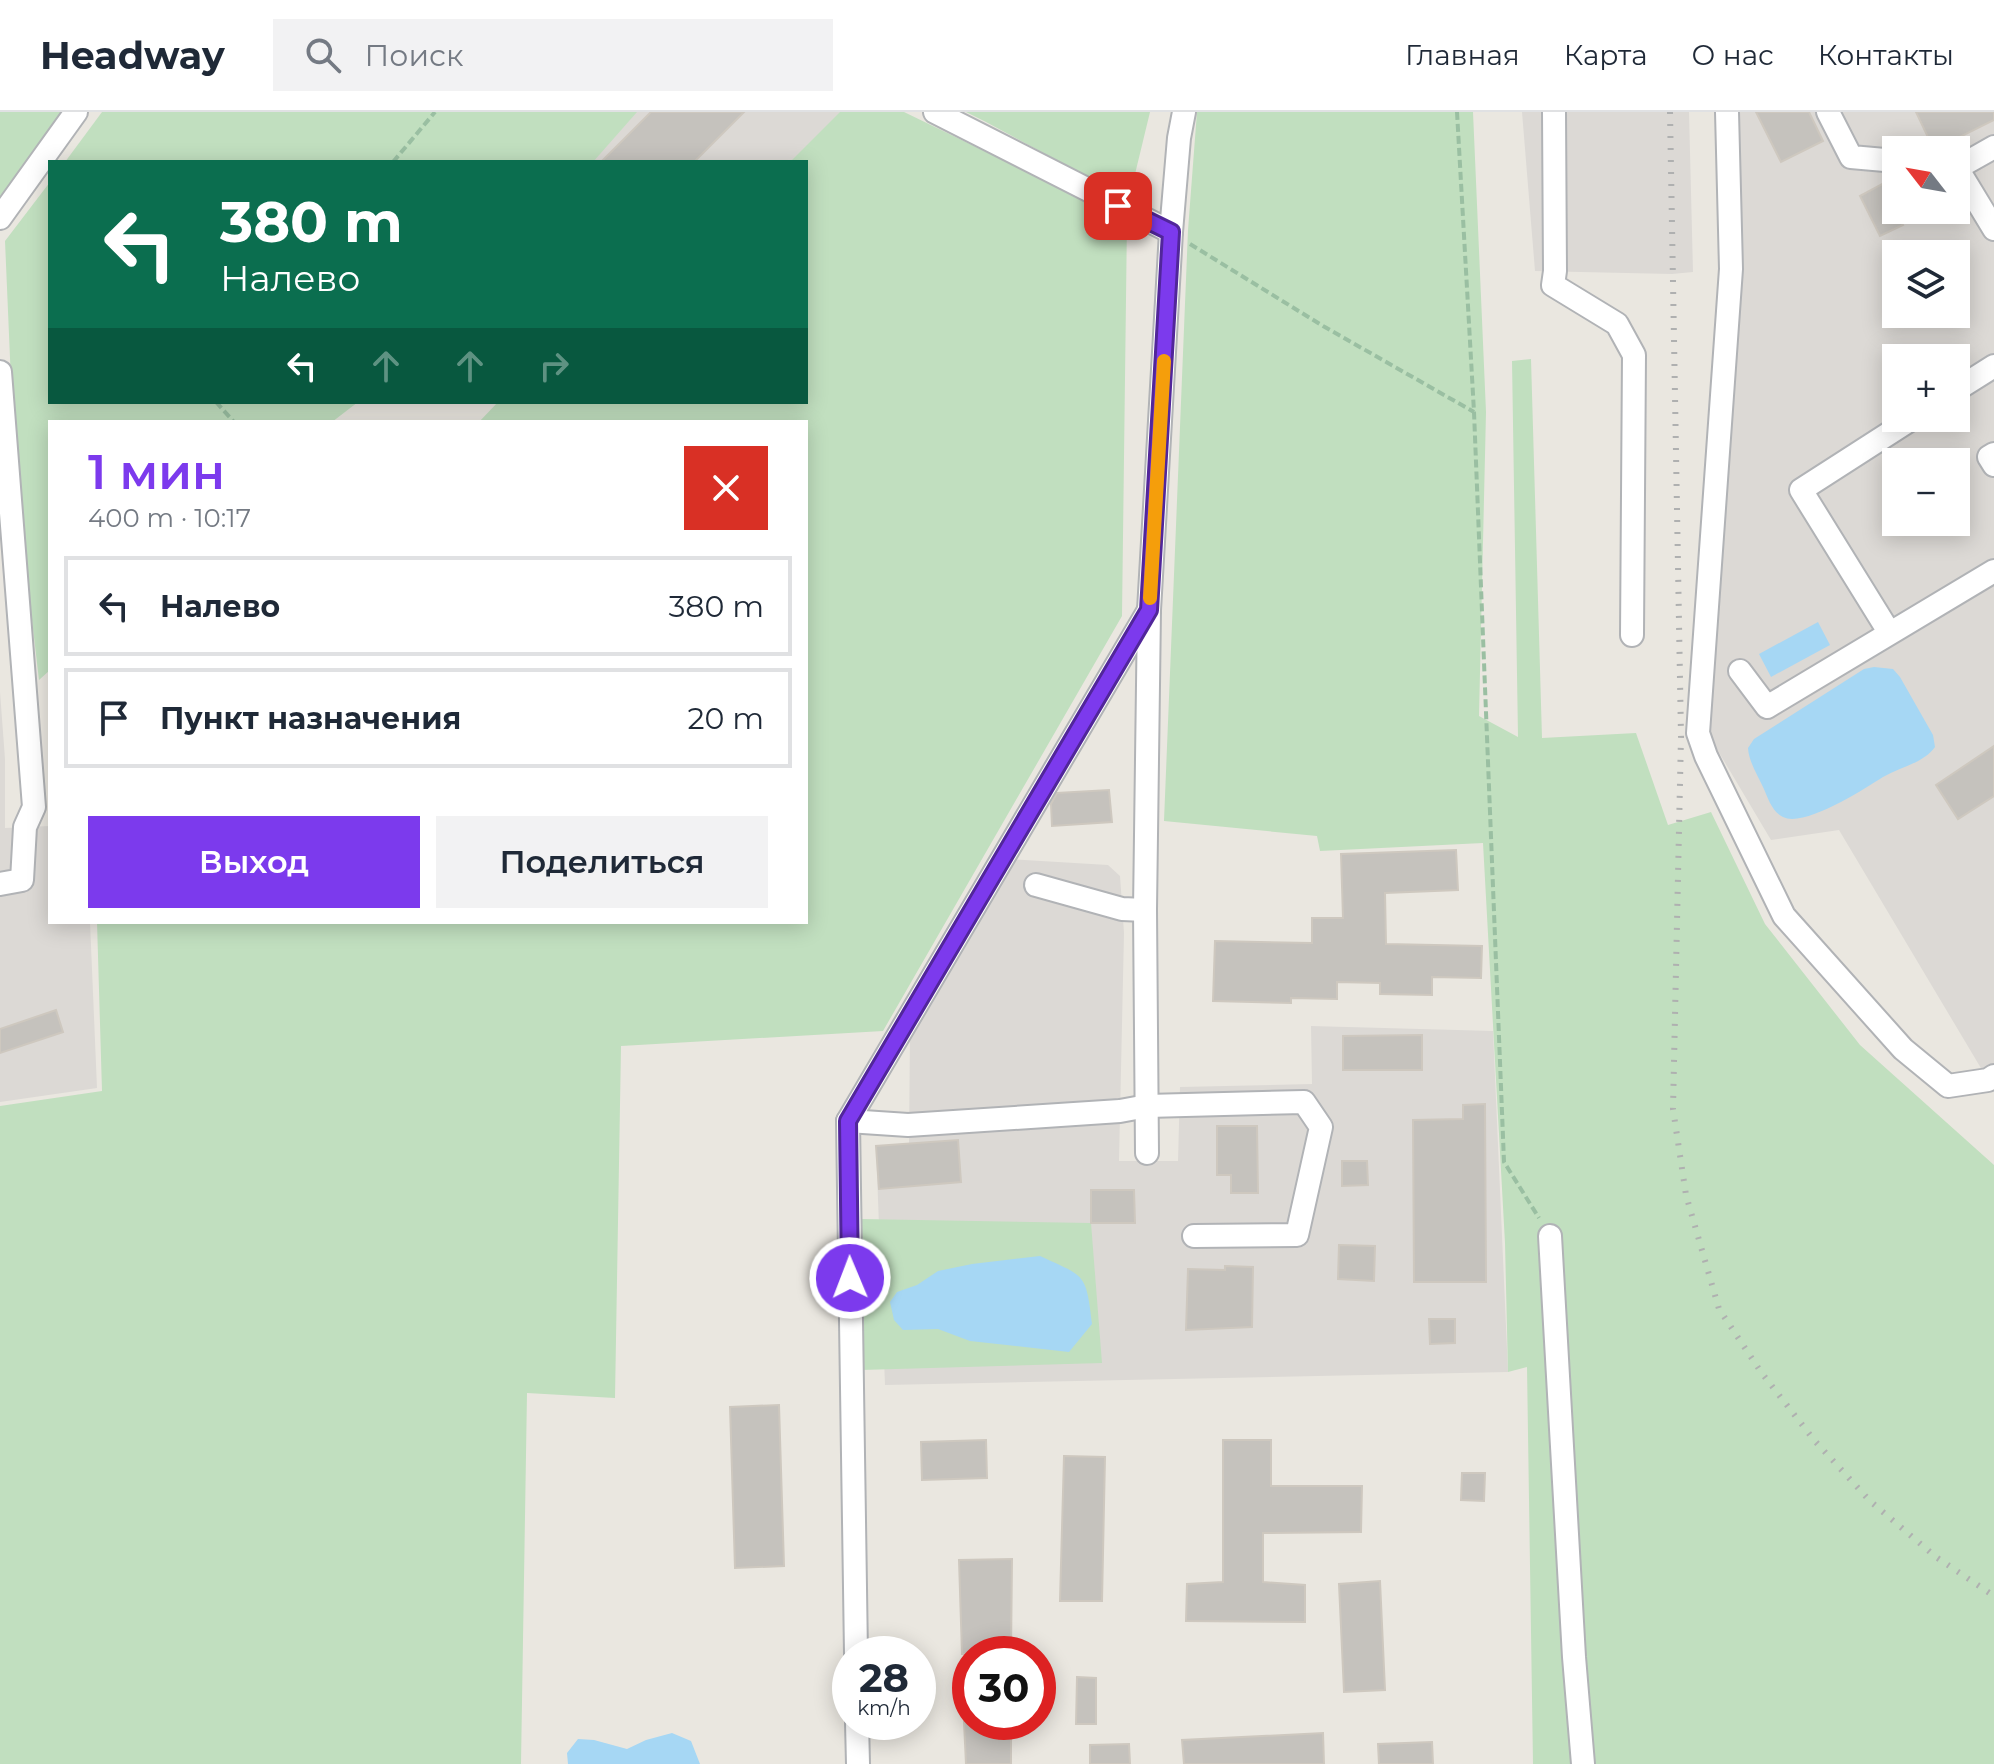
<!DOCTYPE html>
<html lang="ru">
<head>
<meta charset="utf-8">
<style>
	body { margin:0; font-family:Montserrat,sans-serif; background:#f2f2f3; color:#1f2937; height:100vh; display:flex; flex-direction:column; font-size:30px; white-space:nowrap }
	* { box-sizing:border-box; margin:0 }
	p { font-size:26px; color:#747a83 }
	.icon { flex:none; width:44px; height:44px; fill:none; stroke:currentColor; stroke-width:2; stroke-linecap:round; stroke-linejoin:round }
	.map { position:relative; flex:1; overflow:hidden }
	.sheet { position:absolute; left:48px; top:308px; width:760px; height:504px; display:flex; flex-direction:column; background:#fff; border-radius:0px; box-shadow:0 4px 20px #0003 }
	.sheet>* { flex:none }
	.hud { position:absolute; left:48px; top:48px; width:760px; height:244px; border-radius:0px; box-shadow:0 4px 20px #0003; background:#0b6e4f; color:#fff; overflow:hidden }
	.needle { width:52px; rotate:301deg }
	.controls { position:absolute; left:1882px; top:24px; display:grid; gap:16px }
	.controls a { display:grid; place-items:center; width:88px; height:88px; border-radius:0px; background:#fff; box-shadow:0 4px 20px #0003; font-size:40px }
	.speed { position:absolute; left:832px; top:1524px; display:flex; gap:16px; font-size:40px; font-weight:700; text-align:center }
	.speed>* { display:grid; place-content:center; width:104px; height:104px; border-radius:50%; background:#fff; box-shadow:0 4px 20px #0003; line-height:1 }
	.speed small { font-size:20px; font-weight:400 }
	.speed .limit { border:12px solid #d22; background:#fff; color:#111 }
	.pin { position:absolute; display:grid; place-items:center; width:68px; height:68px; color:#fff; margin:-34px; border-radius:16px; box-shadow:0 4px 12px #0006 }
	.me { position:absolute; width:88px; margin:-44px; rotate:359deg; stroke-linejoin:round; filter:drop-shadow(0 0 6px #0008) }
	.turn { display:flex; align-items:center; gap:28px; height:168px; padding:0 40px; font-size:36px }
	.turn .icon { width:104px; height:104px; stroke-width:2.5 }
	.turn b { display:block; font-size:56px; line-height:68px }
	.lanes { display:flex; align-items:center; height:76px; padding:0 40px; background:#0003; justify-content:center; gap:40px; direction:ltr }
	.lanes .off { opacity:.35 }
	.round { display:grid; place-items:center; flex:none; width:84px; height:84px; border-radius:0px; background:#f2f2f3 }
	.summary { display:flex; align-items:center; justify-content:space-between; height:136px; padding:0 40px }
	h1 { font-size:48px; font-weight:600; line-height:60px; color:#7c3aed }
	.primary-button { display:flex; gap:16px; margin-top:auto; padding:16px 40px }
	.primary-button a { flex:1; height:92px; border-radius:0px; background:#7c3aed; color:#fff; font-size:32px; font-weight:600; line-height:92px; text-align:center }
	.primary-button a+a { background:#f2f2f3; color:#1f2937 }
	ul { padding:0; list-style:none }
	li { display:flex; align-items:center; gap:24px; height:100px; margin:0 16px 12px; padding:0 24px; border:4px solid #e0e1e3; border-radius:0px }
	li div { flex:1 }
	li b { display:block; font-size:30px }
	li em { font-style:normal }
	header { display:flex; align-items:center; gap:48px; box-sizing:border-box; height:112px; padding:0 40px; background:#fff; border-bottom:2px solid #e0e1e3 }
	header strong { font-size:38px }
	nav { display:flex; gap:44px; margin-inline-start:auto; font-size:28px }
	.search { width:560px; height:72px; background:#f2f2f3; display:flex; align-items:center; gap:20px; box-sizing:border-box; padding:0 28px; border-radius:0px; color:#747a83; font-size:30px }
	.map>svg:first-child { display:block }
	.industrial { fill:#dcd9d5; fill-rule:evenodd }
	.green { fill:#c1dfbf }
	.water { fill:#a6d7f4 }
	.building { fill:#c5c2bd; stroke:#cec8bf; stroke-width:2 }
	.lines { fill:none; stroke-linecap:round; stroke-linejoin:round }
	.minor-casing { stroke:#b1b3b6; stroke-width:26 }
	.path { stroke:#9abfa2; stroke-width:4; stroke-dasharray:8 4; stroke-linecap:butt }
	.minor { stroke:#fff; stroke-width:22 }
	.rail { stroke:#afb0b0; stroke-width:6; stroke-dasharray:2 10; stroke-linecap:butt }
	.route-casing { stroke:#51269a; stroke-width:20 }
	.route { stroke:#7c3aed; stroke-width:14 }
	.slow { stroke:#f59e0b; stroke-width:14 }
</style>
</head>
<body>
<header>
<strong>Headway</strong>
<div class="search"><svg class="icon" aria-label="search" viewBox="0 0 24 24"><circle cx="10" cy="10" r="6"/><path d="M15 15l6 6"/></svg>Поиск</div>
<nav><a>Главная</a><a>Карта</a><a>О нас</a><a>Контакты</a></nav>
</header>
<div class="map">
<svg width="1994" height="1652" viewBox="0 0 1994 1652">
	<rect width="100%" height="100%" fill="#eae7e0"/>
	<g class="industrial">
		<polygon points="455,0 858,0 805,50 441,50"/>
		<polygon points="1522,0 1689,0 1693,160 1672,162 1535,159"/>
		<path d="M1735,0H1994V978L1839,718L1771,728L1708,622ZM1896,38H1956V98H1896ZM1896,142H1956V202H1896ZM1896,246H1956V306H1896ZM1896,350H1956V410H1896Z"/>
		<polygon points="0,580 5,647 5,716 50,714 50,810 90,810 97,976 0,990"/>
		<polygon points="1009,747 1108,753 1120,764 1124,821 1119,1049 1178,1049 1180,975 1312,972 1311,914 1493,919 1508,1260 885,1273 876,1034 909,1031 910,922"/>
	</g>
	<g class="green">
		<polygon points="0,0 73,0 0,94"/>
		<polygon points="102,0 637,0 593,50 65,50"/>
		<polygon points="840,0 904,0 1127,108 1122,504 883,919 621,934 615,1286 527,1281 521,1652 0,1652 0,994 102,979 97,810 806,810 806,310 479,310 498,290 806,290 806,50 790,50"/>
		<polygon points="966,0 1150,0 1129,87 986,10"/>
		<polygon points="1197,0 1473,0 1486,300 1479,604 1518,625 1512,249 1531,247 1542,626 1636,621 1668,713 1711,700 1765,812 1860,933 1994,1053 1994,1652 1533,1652 1527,1255 1508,1260 1505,1131 1483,731 1320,739 1317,724 1164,709 1188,118"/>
		<polygon points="50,70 50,290 358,290 332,310 50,310 50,558 39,568 15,363 5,129"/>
		<polygon points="861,1107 1091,1111 1102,1251 861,1258"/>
	</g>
	<g class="water">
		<polygon points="1818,510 1830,533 1771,565 1759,542"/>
		<path d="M1874,555L1893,557L1900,565L1933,623L1935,635C1924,651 1900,655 1883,665C1864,677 1804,716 1783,705C1772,700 1768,686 1763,675C1757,662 1749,650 1748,636L1754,627L1864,557Z"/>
		<path d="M1040,1144C1085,1165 1086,1160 1092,1212L1069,1240L970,1229L938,1217L903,1218L894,1208L890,1190L897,1180L917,1173L938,1159L972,1152Z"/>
		<polygon points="672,1621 691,1629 700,1652 568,1652 567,1641 578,1627 594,1628 627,1637 646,1628"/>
	</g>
	<g class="building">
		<polygon points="651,0 744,0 694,50 601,50"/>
		<polygon points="1756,0 1809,0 1823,29 1781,50"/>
		<polygon points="1916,0 1994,0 1994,8 1934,38"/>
		<polygon points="1882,72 1903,113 1880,124 1860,84"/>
		<polygon points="1994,634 1994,684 1958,707 1936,673"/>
		<polygon points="1109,678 1112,710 1052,714 1051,692 1057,681"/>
		<polygon points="1456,738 1458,778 1385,781 1386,832 1482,834 1481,866 1432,865 1432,883 1380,882 1380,871 1337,870 1337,887 1291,886 1291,891 1213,889 1215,829 1312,831 1312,806 1343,806 1341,742"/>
		<polygon points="56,898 63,920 0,941 0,917"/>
		<polygon points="1422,923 1422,958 1343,958 1343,924"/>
		<polygon points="1485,992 1486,1170 1414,1170 1413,1008 1463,1007 1463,993"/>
		<polygon points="1217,1014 1257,1014 1258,1081 1231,1081 1231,1063 1217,1063"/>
		<polygon points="958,1028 961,1070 879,1077 876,1034"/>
		<polygon points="1342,1049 1367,1049 1368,1073 1342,1074"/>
		<polygon points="1091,1078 1134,1078 1135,1111 1091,1111"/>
		<polygon points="1339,1133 1375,1134 1374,1169 1338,1167"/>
		<polygon points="1225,1154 1253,1155 1252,1215 1186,1218 1188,1157 1225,1158"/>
		<polygon points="1429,1207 1455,1207 1455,1231 1430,1232"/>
		<polygon points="779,1293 784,1454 735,1456 730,1295"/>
		<polygon points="986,1328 987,1366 922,1368 921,1330"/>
		<polygon points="1223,1328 1271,1328 1271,1374 1362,1374 1361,1420 1263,1421 1263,1470 1305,1473 1305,1510 1186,1509 1187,1472 1223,1470"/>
		<polygon points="1064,1344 1105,1345 1102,1489 1060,1489"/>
		<polygon points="1462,1361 1485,1361 1484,1389 1461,1388"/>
		<polygon points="1012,1447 1011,1542 962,1542 959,1448"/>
		<polygon points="1380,1469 1385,1578 1344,1580 1339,1472"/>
		<polygon points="1077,1565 1096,1566 1096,1612 1076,1612"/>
		<polygon points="964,1610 1011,1610 1011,1652 966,1652"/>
		<polygon points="1323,1621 1324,1652 1184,1652 1182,1628"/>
		<polygon points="1432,1630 1433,1652 1379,1652 1378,1632"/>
		<polygon points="1129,1632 1130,1652 1090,1652 1090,1633"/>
	</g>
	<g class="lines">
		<g class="minor-casing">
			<g id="minor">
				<polyline points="935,0 1171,120"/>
				<polyline points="1554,0 1555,159 1553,173 1617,212 1634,243 1632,523"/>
				<polyline points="1727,0 1731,157 1698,621 1706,644 1784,804 1903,937 1948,974 1988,968 1994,964"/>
				<polyline points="1828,0 1851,45 1896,49"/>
				<polyline points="1994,35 1957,56 1994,117"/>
				<polyline points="0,106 76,0"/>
				<polyline points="0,260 34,695 25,715 22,768 0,772"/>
				<polyline points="1956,278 1994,254"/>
				<polyline points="1994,342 1989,345 1994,353"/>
				<polyline points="1889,520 1801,378 1913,306"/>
				<polyline points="1740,559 1767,595 1994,459"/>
				<polyline points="1036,773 1122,797 1145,798"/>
				<polyline points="848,1009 908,1013 1120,999 1147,994 1304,990 1321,1015 1297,1123 1194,1124"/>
				<polyline points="1147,1041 1145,798 1149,498 1171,120 1179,26 1184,0"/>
				<polyline points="1550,1124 1574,1545 1583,1652"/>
				<polyline points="856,1542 848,1009 1149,498"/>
				<polyline points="857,1610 858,1652"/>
			</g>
		</g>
		<g class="path">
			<polyline points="1457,0 1474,300 1504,1050 1539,1106"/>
			<polyline points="393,50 435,0"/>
			<polyline points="1190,132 1323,214 1474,300"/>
			<polyline points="216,290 234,310"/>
		</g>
		<use href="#minor" class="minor"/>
		<polyline class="rail" points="1670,0 1681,624 1673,997 1686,1083 1719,1197 1761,1260 1814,1328 1870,1389 1936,1445 1994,1484"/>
	</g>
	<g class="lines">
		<g class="route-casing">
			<polyline id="route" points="850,1166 848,1009 1149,498 1171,120 1118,94"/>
		</g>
		<use href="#route" class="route"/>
		<polyline class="slow" points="1150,486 1164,249"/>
	</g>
</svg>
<div class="controls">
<a><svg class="needle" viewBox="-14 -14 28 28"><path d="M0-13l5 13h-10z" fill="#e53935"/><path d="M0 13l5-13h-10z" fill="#747a83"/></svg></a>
<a><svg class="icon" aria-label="layers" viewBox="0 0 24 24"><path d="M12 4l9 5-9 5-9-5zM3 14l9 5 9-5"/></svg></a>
<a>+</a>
<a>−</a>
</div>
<div class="speed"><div>28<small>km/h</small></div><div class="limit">30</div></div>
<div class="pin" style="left:1118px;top:94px;background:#d93025"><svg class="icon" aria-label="arrive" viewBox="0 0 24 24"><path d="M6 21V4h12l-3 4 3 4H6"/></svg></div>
<svg class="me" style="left:850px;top:1166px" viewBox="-20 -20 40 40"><circle r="17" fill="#7c3aed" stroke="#fff" stroke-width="3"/><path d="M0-11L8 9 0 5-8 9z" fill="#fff"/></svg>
<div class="hud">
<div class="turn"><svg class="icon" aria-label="left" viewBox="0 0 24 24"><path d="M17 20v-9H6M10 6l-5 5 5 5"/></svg><div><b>380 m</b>Налево</div></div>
<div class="lanes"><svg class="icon" aria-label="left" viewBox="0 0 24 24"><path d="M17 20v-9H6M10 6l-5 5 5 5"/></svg><svg class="icon off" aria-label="ahead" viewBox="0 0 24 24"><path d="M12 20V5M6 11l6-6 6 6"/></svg><svg class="icon off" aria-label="ahead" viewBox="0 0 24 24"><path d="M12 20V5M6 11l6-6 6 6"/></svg><svg class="icon off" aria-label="right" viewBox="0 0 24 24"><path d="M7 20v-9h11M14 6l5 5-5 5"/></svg></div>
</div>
<section class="sheet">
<div class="summary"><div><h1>1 мин</h1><p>400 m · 10:17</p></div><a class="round" style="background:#d93025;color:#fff"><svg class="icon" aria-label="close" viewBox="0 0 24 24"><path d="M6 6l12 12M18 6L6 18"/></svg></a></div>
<ul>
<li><svg class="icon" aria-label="left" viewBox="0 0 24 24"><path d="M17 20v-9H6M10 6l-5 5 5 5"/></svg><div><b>Налево</b></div><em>380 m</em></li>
<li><svg class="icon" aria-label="arrive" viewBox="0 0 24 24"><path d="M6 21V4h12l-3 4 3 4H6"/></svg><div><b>Пункт назначения</b></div><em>20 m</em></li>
</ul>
<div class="primary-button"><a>Выход</a><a>Поделиться</a></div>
</section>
</div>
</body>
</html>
